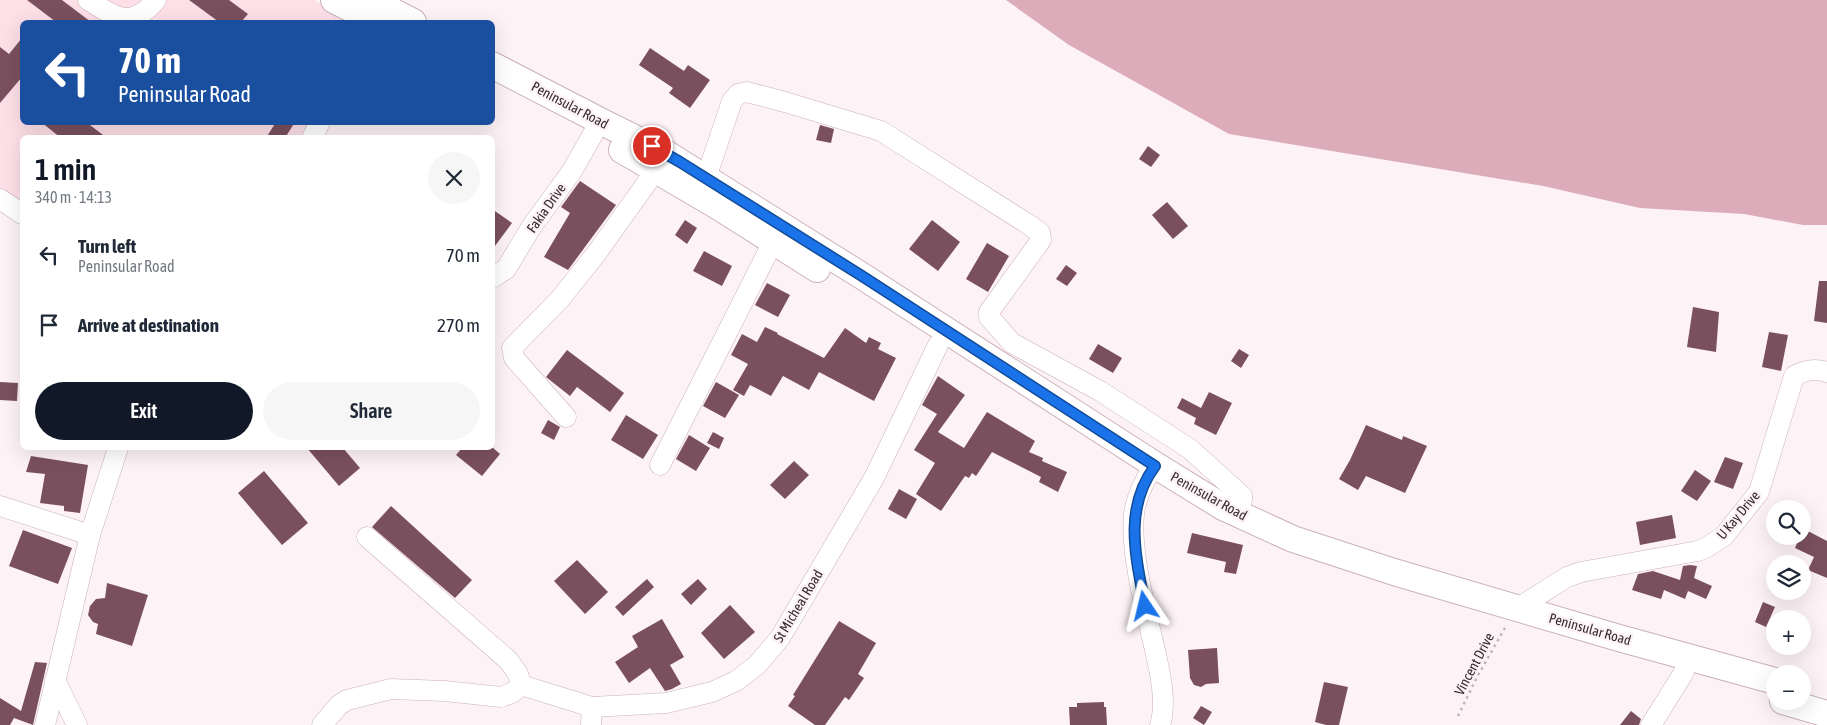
<!DOCTYPE html>
<html lang="en">
<head>
<meta charset="utf-8">
<style>
	body { margin:0; font-family:"Asap Condensed",sans-serif; background:#f6f6f7; color:#1f2937; height:100vh; display:flex; flex-direction:column; font-size:19px; white-space:nowrap }
	* { box-sizing:border-box; margin:0 }
	p { font-size:16px; color:#747a83 }
	.icon { flex:none; width:28px; height:28px; fill:none; stroke:currentColor; stroke-width:2; stroke-linecap:round; stroke-linejoin:round }
	.map { position:relative; flex:1; overflow:hidden }
	.panel { position:absolute; left:20px; top:135px; width:475px; height:315px; display:flex; flex-direction:column; background:#fff; border-radius:8px; box-shadow:0 5px 20px #0002 }
	.panel>* { flex:none }
	.banner { position:absolute; left:20px; top:20px; width:475px; height:105px; border-radius:8px; box-shadow:0 5px 20px #0002; background:#1a4fa0; color:#fff; overflow:hidden }
	.controls { position:absolute; left:1766px; top:500px; display:grid; gap:10px }
	.controls a { display:grid; place-items:center; width:45px; height:45px; border-radius:50%; background:#fff; box-shadow:0 5px 20px #0002; font-size:25px }
	.pin { position:absolute; display:grid; place-items:center; width:42px; height:42px; color:#fff; margin:-21px; border:2px solid #fff; border-radius:50%; box-shadow:0 1px 5px #0007 }
	.me { position:absolute; width:55px; margin:-28px; rotate:350deg; stroke-linejoin:round; filter:drop-shadow(0 0 4px #0008) }
	.turn { display:flex; align-items:center; gap:18px; height:105px; padding:0 15px; font-size:22px }
	.turn .icon { width:65px; height:65px; stroke-width:2.5 }
	.turn b { display:block; font-size:35px; line-height:42px }
	.round { display:grid; place-items:center; flex:none; width:52px; height:52px; border-radius:26px; background:#f6f6f7 }
	.overview { display:flex; align-items:center; justify-content:space-between; height:85px; padding:0 15px }
	h1 { font-size:30px; font-weight:600; line-height:38px; color:#111827 }
	.primary-button { display:flex; gap:10px; margin-top:auto; padding:10px 15px }
	.primary-button a { flex:1; height:58px; border-radius:30px; background:#111827; color:#fff; font-size:20px; font-weight:600; line-height:58px; text-align:center }
	.primary-button a+a { background:#f6f6f7; color:#1f2937 }
	ul { padding:0; list-style:none }
	li { display:flex; align-items:center; gap:15px; height:70px; padding:0 15px }
	li div { flex:1 }
	li b { display:block; font-size:19px }
	li em { font-style:normal }
	.map>svg:first-child { display:block }
	.built { fill:#fddfe7 }
	.forest { fill:#ddacbb }
	.building { fill:#7b505e }
	.lines { fill:none; stroke-linecap:round; stroke-linejoin:round }
	.minor-casing { stroke:#ccb1b8; stroke-width:21 }
	.major-casing { stroke:#ccb1b8; stroke-width:28 }
	.path { stroke:#bfb4b7; stroke-width:2.5; stroke-dasharray:2.5 4; stroke-linecap:butt }
	.minor { stroke:#fff; stroke-width:20 }
	.major { stroke:#fff; stroke-width:26 }
	.route-casing { stroke:#114b97; stroke-width:12 }
	.route { stroke:#1a73e8; stroke-width:9 }
	.labels { text-anchor:middle; stroke-width:5; stroke-linejoin:round; paint-order:stroke }
	.street-label { font-size:14px; fill:#362b2e; stroke:#fdf2f5 }
</style>
</head>
<body>
<div class="map">
<svg width="1827" height="725" viewBox="0 0 1827 725">
	<rect width="100%" height="100%" fill="#fdf2f5"/>
	<polygon class="built" points="0,0 314,0 353,22 22,22 22,122 312,123 303,137 22,138 22,204 0,188"/>
	<polygon class="forest" points="1006,0 1827,0 1827,225 1803,225 1744,214 1640,208 1543,186 1229,134 1069,45"/>
	<g class="building">
		<polygon points="27,0 62,0 91,22 56,22"/>
		<polygon points="189,0 229,0 248,14 241,22 219,22"/>
		<polygon points="22,38 22,77 0,103 0,47 9,54"/>
		<polygon points="650,48 684,71 688,65 710,80 690,108 669,93 673,88 639,65"/>
		<polygon points="41,122 86,122 107,138 61,138"/>
		<polygon points="276,122 295,122 285,138 266,138"/>
		<polygon points="820,125 834,129 831,143 816,140"/>
		<polygon points="1148,146 1160,155 1151,167 1139,159"/>
		<polygon points="580,181 616,205 568,270 544,257 570,213 561,207"/>
		<polygon points="1167,202 1188,226 1173,239 1152,215"/>
		<polygon points="492,209 512,223 492,250"/>
		<polygon points="685,220 697,228 687,244 675,235"/>
		<polygon points="932,220 960,242 938,271 909,249"/>
		<polygon points="987,243 1009,256 988,292 966,279"/>
		<polygon points="704,251 732,266 722,286 693,271"/>
		<polygon points="1066,265 1077,273 1067,286 1056,279"/>
		<polygon points="1819,281 1827,281 1827,323 1814,321"/>
		<polygon points="767,283 790,295 778,317 755,305"/>
		<polygon points="1693,307 1719,312 1716,352 1687,347"/>
		<polygon points="765,327 778,333 777,334 824,358 845,328 866,343 869,337 881,343 878,349 896,358 874,401 819,372 809,390 783,376 771,396 750,385 744,396 733,390 748,364 731,355 742,334 757,342"/>
		<polygon points="1769,332 1788,335 1781,371 1762,367"/>
		<polygon points="1098,344 1122,358 1113,373 1089,359"/>
		<polygon points="1239,349 1249,355 1241,368 1231,361"/>
		<polygon points="567,350 624,393 610,412 577,387 570,396 546,377"/>
		<polygon points="938,376 965,395 938,432 964,448 987,412 1035,441 1029,452 1043,458 1042,461 1067,472 1058,492 1039,482 1041,477 992,452 976,476 972,473 969,478 965,476 941,511 916,494 935,463 914,450 937,414 922,405"/>
		<polygon points="0,382 18,383 17,401 0,400"/>
		<polygon points="716,382 739,395 725,418 703,406"/>
		<polygon points="1209,392 1232,403 1216,435 1194,424 1196,418 1177,408 1182,398 1201,408"/>
		<polygon points="626,415 658,435 643,459 611,440"/>
		<polygon points="548,420 560,427 554,440 541,433"/>
		<polygon points="1366,425 1402,440 1403,436 1427,446 1405,493 1366,476 1358,490 1339,479 1350,460"/>
		<polygon points="713,432 724,438 719,449 707,443"/>
		<polygon points="689,435 710,448 696,471 676,459"/>
		<polygon points="492,447 500,454 482,476 456,455 462,448"/>
		<polygon points="307,448 343,448 360,468 339,486"/>
		<polygon points="31,456 88,465 80,513 64,511 64,506 40,503 45,474 26,472"/>
		<polygon points="1725,457 1743,463 1733,489 1714,482"/>
		<polygon points="794,461 809,475 785,499 770,485"/>
		<polygon points="1695,470 1711,481 1697,501 1681,491"/>
		<polygon points="264,471 308,523 282,545 238,493"/>
		<polygon points="899,489 917,499 906,519 888,509"/>
		<polygon points="391,506 472,580 455,598 372,527"/>
		<polygon points="1672,515 1676,538 1640,545 1636,522"/>
		<polygon points="1804,529 1827,541 1827,578 1808,570 1814,557 1795,548 1800,536 1802,536"/>
		<polygon points="23,530 72,548 58,584 9,566"/>
		<polygon points="1192,533 1243,545 1236,574 1224,572 1226,562 1187,553"/>
		<polygon points="577,560 608,592 585,614 554,581"/>
		<polygon points="1690,565 1697,566 1694,578 1712,586 1706,599 1688,591 1685,599 1664,590 1661,599 1632,590 1638,574 1653,571 1680,580 1683,566"/>
		<polygon points="647,579 654,587 623,616 615,607"/>
		<polygon points="698,579 707,589 691,605 681,594"/>
		<polygon points="107,583 148,595 132,646 96,634 98,624 93,622 88,615 90,606 96,599 105,598"/>
		<polygon points="1763,602 1775,607 1766,627 1755,622"/>
		<polygon points="730,605 755,632 724,659 701,633"/>
		<polygon points="662,619 684,657 670,665 681,684 672,689 665,691 650,668 629,683 615,662 638,647 632,636"/>
		<polygon points="839,621 876,643 858,674 864,678 849,700 845,697 825,725 815,725 788,706 795,696 793,695"/>
		<polygon points="1217,648 1219,683 1206,684 1201,687 1194,685 1190,678 1188,650"/>
		<polygon points="35,662 47,663 33,725 14,718 10,725 0,725 0,698 21,711"/>
		<polygon points="1324,682 1348,687 1339,725 1326,725 1315,722"/>
		<polygon points="1104,702 1104,707 1106,707 1107,725 1070,725 1069,707 1077,707 1077,703"/>
		<polygon points="1201,706 1212,712 1204,725 1193,718"/>
		<polygon points="1631,711 1641,719 1639,725 1620,725"/>
	</g>
	<g class="lines">
		<g class="minor-casing">
			<g id="minor">
				<path d="M88,0C115,17 131,30 156,0"/>
				<polyline points="312,138 320,122"/>
				<polyline points="706,178 732,101 738,94 747,92 785,102 881,131 1031,226 1040,233 1041,240 989,312 989,317 1012,343 1100,391 1190,449 1242,496 1242,500 1236,513"/>
				<polyline points="0,199 22,214"/>
				<polyline points="492,278 506,269 532,226 572,171 593,134"/>
				<polyline points="566,417 514,358 512,348 560,299 596,254 663,160"/>
				<polyline points="660,465 773,242"/>
				<path d="M1155,465C1145,479 1136,497 1134,514C1130,553 1146,611 1155,650C1160,672 1167,703 1160,725"/>
				<polyline points="0,506 90,535"/>
				<polyline points="367,537 509,661 518,674 521,685"/>
				<path d="M1518,608L1567,577L1581,572L1698,551L1707,547L1724,536L1759,492L1794,376C1805,370 1815,368 1827,372"/>
				<polyline points="55,680 77,725"/>
				<polyline points="521,685 592,707 666,703 712,692 736,681 757,665 780,638 874,478 938,345"/>
				<polyline points="45,725 90,535 118,448"/>
				<polyline points="322,725 339,705 347,700 391,689 445,691 501,697 512,693 521,685"/>
				<polyline points="591,725 592,707"/>
				<polyline points="1651,725 1684,672"/>
			</g>
		</g>
		<g class="major-casing">
			<g id="major">
				<polyline points="334,0 377,22"/>
				<polyline points="371,0 413,22"/>
				<polyline points="492,65 606,124 667,154 862,276 1155,465 1223,507 1293,539 1394,572 1619,638 1775,681"/>
				<polyline points="622,150 719,207 817,269"/>
				<polyline points="1783,701 1827,714"/>
			</g>
		</g>
		<polyline class="path" points="1458,716 1477,677 1506,626"/>
		<use href="#minor" class="minor"/>
		<use href="#major" class="major"/>
	</g>
	<g class="lines">
		<g class="route-casing">
			<path id="route" d="M652,146L680,162L862,276L1155,466C1123,509 1136,557 1145,606"/>
		</g>
		<use href="#route" class="route"/>
	</g>
	<g class="labels">
		<g class="street-label">
			<text transform="translate(570 105) rotate(28)" y="5">Peninsular Road</text>
			<text transform="translate(546 208) rotate(-55)" y="5">Fakia Drive</text>
			<text transform="translate(1209 496) rotate(29)" y="5">Peninsular Road</text>
			<text transform="translate(1738 515) rotate(-50)" y="5">U Kay Drive</text>
			<text transform="translate(798 606) rotate(-59)" y="5">St Micheal Road</text>
			<text transform="translate(1590 629) rotate(16)" y="5">Peninsular Road</text>
			<text transform="translate(1474 664) rotate(-62)" y="5">Vincent Drive</text>
		</g>
	</g>
</svg>
<div class="controls">
<a><svg class="icon" aria-label="search" viewBox="0 0 24 24"><circle cx="10" cy="10" r="6"/><path d="M15 15l6 6"/></svg></a>
<a><svg class="icon" aria-label="layers" viewBox="0 0 24 24"><path d="M12 4l9 5-9 5-9-5zM3 14l9 5 9-5"/></svg></a>
<a>+</a>
<a>−</a>
</div>
<div class="pin" style="left:652px;top:146px;background:#d93025"><svg class="icon" aria-label="arrive" viewBox="0 0 24 24"><path d="M6 21V4h12l-3 4 3 4H6"/></svg></div>
<svg class="me" style="left:1145px;top:606px" viewBox="-20 -20 40 40"><path d="M0-17L14 15 0 8-14 15z" fill="#1a73e8" stroke="#fff" stroke-width="4"/></svg>
<div class="banner">
<div class="turn"><svg class="icon" aria-label="left" viewBox="0 0 24 24"><path d="M17 20v-9H6M10 6l-5 5 5 5"/></svg><div><b>70 m</b>Peninsular Road</div></div>
</div>
<section class="panel">
<div class="overview"><div><h1>1 min</h1><p>340 m · 14:13</p></div><a class="round"><svg class="icon" aria-label="close" viewBox="0 0 24 24"><path d="M6 6l12 12M18 6L6 18"/></svg></a></div>
<ul>
<li><svg class="icon" aria-label="left" viewBox="0 0 24 24"><path d="M17 20v-9H6M10 6l-5 5 5 5"/></svg><div><b>Turn left</b><p>Peninsular Road</p></div><em>70 m</em></li>
<li><svg class="icon" aria-label="arrive" viewBox="0 0 24 24"><path d="M6 21V4h12l-3 4 3 4H6"/></svg><div><b>Arrive at destination</b></div><em>270 m</em></li>
</ul>
<div class="primary-button"><a>Exit</a><a>Share</a></div>
</section>
</div>
</body>
</html>
